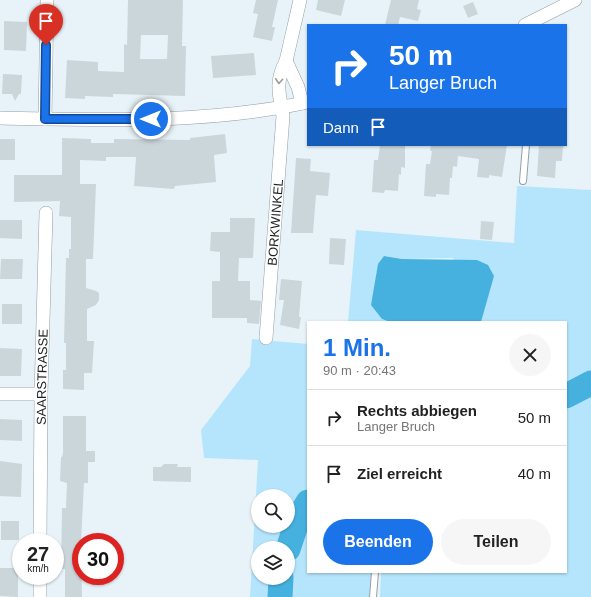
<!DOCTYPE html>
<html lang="de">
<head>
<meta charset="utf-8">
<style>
	body { margin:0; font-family:Arial,sans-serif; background:#f6f6f6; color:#222; height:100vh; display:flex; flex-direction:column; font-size:15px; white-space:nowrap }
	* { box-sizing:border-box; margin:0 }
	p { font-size:13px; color:#767676 }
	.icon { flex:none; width:22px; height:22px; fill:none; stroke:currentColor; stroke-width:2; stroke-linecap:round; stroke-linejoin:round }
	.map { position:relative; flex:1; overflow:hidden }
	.panel { position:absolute; left:307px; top:321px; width:260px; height:252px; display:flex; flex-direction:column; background:#fff; border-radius:0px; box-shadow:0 1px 3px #0004 }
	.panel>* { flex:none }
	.guide { position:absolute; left:307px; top:24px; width:260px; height:122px; border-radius:0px; box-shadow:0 1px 3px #0004; background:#1a73e8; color:#fff; overflow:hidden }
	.buttons { position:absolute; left:251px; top:489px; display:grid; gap:8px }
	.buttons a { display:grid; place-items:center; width:44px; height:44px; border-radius:50%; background:#fff; box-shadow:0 1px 3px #0004; font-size:20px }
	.speed { position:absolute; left:12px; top:533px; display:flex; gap:8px; font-size:20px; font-weight:700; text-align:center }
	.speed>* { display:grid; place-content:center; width:52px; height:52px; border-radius:50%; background:#fff; box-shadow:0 1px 3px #0004; line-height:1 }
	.speed small { font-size:10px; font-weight:400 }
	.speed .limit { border:6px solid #d22; background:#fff; color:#111 }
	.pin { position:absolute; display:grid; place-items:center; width:34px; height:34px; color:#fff; margin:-41px -17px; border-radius:50% 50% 50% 0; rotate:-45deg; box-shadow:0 0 4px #0007 }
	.pin .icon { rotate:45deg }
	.me { position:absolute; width:44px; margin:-22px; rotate:270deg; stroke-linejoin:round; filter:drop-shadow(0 0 3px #0008) }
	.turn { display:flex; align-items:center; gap:14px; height:84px; padding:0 16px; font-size:18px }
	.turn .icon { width:52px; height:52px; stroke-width:2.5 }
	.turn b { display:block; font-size:28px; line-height:34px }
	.then { display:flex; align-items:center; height:38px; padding:0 16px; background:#0003; gap:8px; font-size:15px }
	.round { display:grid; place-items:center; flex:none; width:42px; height:42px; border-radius:21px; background:#f6f6f6 }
	.overview { display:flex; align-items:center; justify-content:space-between; height:68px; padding:0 16px }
	h1 { font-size:24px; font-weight:700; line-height:30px; color:#1a73e8 }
	.primary-button { display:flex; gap:8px; margin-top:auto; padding:8px 16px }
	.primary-button a { flex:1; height:46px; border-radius:24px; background:#1a73e8; color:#fff; font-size:16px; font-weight:700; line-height:46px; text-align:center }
	.primary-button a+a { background:#f6f6f6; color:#222 }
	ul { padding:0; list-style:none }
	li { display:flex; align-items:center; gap:12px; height:56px; padding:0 16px; border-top:1px solid #e0e0e0 }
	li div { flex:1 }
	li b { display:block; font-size:15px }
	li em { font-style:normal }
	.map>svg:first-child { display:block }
	.green { fill:#b5e5fd; fill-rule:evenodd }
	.water { fill:#46b1df }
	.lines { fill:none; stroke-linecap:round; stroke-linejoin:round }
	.river { stroke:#46b1df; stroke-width:25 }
	.building { fill:#cbd6db; fill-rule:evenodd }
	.lane-casing { stroke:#949ea3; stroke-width:8 }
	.street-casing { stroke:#949ea3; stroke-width:14 }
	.lane { stroke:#fff; stroke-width:6 }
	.street { stroke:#fff; stroke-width:13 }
	.oneway { stroke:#9a9c9c }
	.route-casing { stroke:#114b97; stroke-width:10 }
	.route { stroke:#1a73e8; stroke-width:7 }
	.labels { text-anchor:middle; stroke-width:3; stroke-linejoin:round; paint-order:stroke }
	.street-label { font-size:13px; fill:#1e2224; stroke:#e8f3f9 }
</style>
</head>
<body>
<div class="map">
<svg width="591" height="597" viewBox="0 0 591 597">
	<rect width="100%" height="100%" fill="#e8f3f9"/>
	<g class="green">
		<path d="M517,186L591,190V597H380L381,572H566V322H481L486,302L453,258L402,259L385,256C369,274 378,298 382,319L390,322H348L356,230L514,243Z"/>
		<path d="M252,339L308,344V494L294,517L284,548H258V578H277L276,597H250L258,460L204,458L201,430L250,366ZM258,496H288V526H258Z"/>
		<path d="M308,509V572H371L370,597H282L284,578H288C288,554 295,530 308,509Z"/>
	</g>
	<polygon class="water" points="384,256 402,259 477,260 488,265 494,276 481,322 390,322 382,319 371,305 378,264"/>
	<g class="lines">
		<g class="river">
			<polyline points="566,396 591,383"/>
			<polyline points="288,549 298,519 308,502"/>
			<polyline points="280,597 281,578"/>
		</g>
	</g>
	<g class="building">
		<path d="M128,0H183L182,46H186L185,96L113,94V97L85,96V99L65,98L67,60L98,62V71L124,72V44L127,45ZM141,35H168L167,59H140Z"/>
		<polygon points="256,0 278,0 272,27 275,27 272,41 253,37 258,14 253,13"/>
		<polygon points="318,0 345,0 341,16 316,10"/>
		<polygon points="391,0 419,0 417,9 421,10 418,21 400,17 398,25 385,25"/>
		<polygon points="473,2 478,14 468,18 463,6"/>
		<polygon points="4,21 27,22 26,51 4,50"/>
		<polygon points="254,53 256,75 213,78 211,56"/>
		<polygon points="3,74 22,75 21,94 19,94 15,101 12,94 2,94"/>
		<polygon points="225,134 227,153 214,155 216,182 175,186 174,189 134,186 136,157 106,157 106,161 80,160 80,184 96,184 93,259 86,259 86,288 96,291 99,293 99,300 96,305 87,309 87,341 94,341 92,373 84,373 84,390 63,389 63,370 66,370 66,343 64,343 66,258 69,258 69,249 71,249 71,217 59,216 60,201 14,202 14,175 62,175 62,138 91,139 91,143 114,143 114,139 190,140 190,138"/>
		<rect x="0" y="139" width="15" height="21"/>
		<polygon points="380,145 405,145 405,168 401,167 401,175 399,174 398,191 385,190 384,193 372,192 374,160 378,160"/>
		<polygon points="431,145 507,145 502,177 489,175 489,178 477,177 479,159 458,156 457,167 453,166 452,178 450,178 449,195 436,194 436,197 424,196 426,164 430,164 432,151 430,151"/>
		<polygon points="539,145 563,145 562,161 556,161 555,178 537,176"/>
		<polygon points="296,158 311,159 310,171 330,173 328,196 316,195 313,233 291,233"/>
		<polygon points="230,218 255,218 253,258 239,258 238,281 250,281 250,300 261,301 259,324 247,323 247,318 212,318 212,281 220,281 220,252 210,251 211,232 230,232"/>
		<polygon points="0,220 22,220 22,239 0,238"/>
		<polygon points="481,221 494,222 492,240 480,239"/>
		<polygon points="330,238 346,239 344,265 329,264"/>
		<polygon points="1,259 23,259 22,279 0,279"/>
		<polygon points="281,279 302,281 299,317 301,317 299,329 280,325 284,300 279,300"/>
		<rect x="2" y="304" width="20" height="20"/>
		<polygon points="0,348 22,349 21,376 0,376"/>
		<polygon points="63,416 86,416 86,451 95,451 95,462 88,462 88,483 84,483 81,542 82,597 65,597 65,569 61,569 62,508 66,508 67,483 60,481 61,457 62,457 63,453"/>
		<polygon points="0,419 22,420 22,441 0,440"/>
		<polygon points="0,461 22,464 21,497 0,496"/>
		<polygon points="164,464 178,464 177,467 191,467 191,482 153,481 153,467 161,467"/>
		<rect x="1" y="521" width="18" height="19"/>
		<polygon points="0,568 18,568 18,597 0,596"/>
	</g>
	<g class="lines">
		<g class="lane-casing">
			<g id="lane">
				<polyline points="523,181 526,145"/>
				<polyline points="373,597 375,572"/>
			</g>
		</g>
		<g class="street-casing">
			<g id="street">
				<polyline points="525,25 575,0"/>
				<polyline points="286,61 300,0"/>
				<path d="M0,118C102,120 208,124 308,102"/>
				<polyline points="45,119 47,0"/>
				<path id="s1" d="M266,338L283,116C279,94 275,81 286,61L298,87L302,103"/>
				<polyline points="0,394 41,394"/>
				<path id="s2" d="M40,542L41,394L46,213"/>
				<polyline points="40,597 40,576"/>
			</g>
		</g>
		<use href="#lane" class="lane"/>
		<use href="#street" class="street"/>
	</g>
	<defs><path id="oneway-chevron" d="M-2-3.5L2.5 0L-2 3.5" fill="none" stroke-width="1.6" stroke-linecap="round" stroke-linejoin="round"/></defs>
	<use class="oneway" href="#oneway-chevron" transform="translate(279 81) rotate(94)"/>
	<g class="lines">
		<g class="route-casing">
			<polyline id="route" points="46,45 45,119 151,119"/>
		</g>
		<use href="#route" class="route"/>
	</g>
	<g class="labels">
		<g class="street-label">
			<text dy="5" stroke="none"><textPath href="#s1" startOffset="116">BORKWINKEL</textPath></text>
			<text dy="5" stroke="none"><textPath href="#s2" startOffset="165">SAARSTRASSE</textPath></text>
		</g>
	</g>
</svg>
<div class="buttons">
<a><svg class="icon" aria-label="search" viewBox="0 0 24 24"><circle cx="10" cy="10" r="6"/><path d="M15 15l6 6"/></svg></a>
<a><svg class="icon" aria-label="layers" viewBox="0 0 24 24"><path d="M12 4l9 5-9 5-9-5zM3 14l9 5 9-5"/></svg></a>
</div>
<div class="speed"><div>27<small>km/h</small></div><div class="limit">30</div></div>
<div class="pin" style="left:46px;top:45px;background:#d93025"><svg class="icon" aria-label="arrive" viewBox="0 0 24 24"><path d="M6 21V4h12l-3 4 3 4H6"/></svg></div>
<svg class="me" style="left:151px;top:119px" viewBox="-20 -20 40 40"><circle r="17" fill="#1a73e8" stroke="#fff" stroke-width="3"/><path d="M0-11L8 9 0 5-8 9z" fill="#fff"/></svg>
<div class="guide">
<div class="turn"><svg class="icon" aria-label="right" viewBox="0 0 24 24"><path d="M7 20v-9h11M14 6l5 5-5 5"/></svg><div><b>50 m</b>Langer Bruch</div></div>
<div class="then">Dann<svg class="icon" aria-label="arrive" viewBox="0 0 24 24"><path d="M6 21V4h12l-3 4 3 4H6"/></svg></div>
</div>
<section class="panel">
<div class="overview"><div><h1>1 Min.</h1><p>90 m · 20:43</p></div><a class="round"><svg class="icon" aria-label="close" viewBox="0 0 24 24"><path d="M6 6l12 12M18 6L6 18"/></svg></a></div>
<ul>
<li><svg class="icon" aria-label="right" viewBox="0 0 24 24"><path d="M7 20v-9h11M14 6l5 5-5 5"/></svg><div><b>Rechts abbiegen</b><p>Langer Bruch</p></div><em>50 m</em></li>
<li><svg class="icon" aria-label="arrive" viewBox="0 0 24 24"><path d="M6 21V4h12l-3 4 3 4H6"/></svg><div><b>Ziel erreicht</b></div><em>40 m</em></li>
</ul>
<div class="primary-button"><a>Beenden</a><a>Teilen</a></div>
</section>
</div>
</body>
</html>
